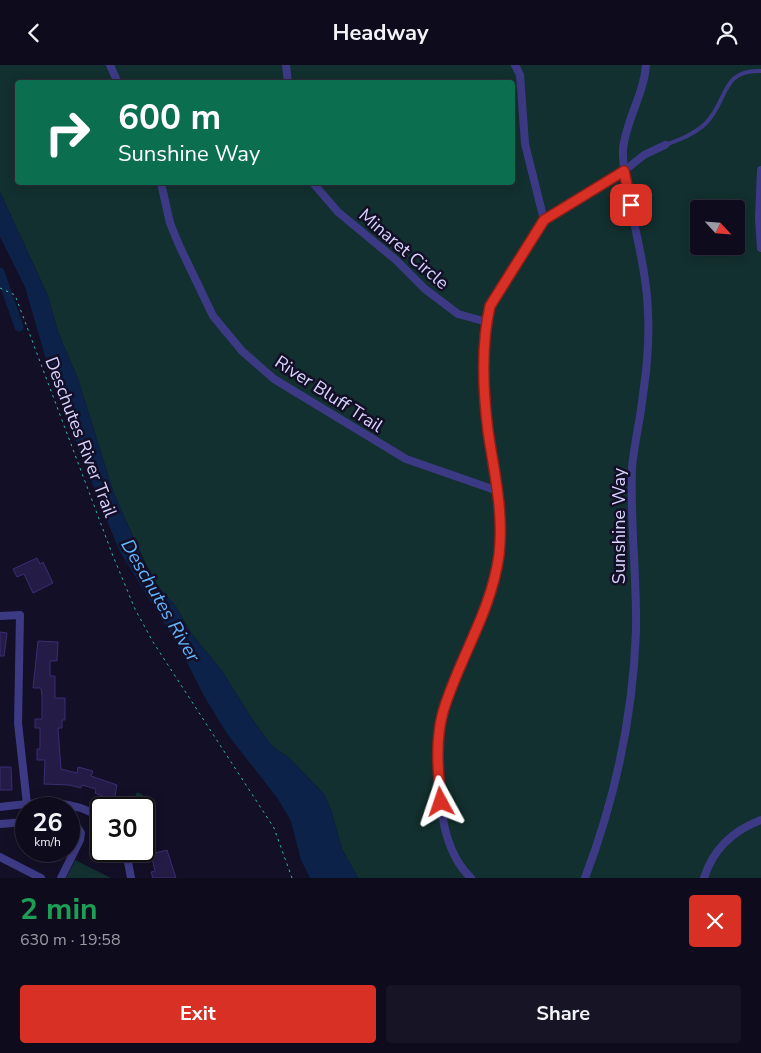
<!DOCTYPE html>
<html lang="en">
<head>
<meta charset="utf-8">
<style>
	body { margin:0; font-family:"Nunito Sans",sans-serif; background:#171425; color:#f1f3f6; height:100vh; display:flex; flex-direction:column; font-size:19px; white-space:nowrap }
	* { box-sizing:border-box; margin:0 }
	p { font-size:16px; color:#9b9ba3 }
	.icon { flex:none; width:28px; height:28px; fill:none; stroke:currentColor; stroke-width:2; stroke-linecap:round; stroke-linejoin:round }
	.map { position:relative; height:813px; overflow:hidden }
	.side { display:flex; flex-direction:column; background:#0e0b1c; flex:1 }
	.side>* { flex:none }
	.guide { position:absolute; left:15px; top:15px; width:500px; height:105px; border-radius:5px; box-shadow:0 2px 12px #0003,0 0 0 1px #2e2b3b; background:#0b6e4f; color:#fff; overflow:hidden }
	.needle { width:32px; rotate:116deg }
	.controls { position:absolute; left:690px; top:135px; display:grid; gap:10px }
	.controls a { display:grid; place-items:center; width:55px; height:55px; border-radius:5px; background:#0e0b1c; box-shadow:0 2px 12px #0003,0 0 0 1px #2e2b3b; font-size:25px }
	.speed { position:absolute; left:15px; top:732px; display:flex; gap:10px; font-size:25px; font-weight:700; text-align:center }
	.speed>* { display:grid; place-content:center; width:65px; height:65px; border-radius:50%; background:#0e0b1c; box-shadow:0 2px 12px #0003,0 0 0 1px #2e2b3b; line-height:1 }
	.speed small { font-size:12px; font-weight:400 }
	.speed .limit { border:2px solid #111; border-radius:8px; background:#fff; color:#111 }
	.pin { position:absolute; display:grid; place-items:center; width:42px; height:42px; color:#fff; margin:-21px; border-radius:10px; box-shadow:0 2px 8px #0006 }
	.me { position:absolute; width:55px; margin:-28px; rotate:355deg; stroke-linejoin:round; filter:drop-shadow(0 0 4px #0008) }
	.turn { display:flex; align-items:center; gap:18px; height:105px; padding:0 20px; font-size:22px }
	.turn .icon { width:65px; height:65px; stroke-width:2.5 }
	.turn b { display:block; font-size:35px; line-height:42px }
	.round { display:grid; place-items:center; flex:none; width:52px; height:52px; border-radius:5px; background:#171425 }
	.overview { display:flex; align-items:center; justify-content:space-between; height:85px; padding:0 20px }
	h1 { font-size:30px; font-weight:700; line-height:38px; color:#1e9e55 }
	.button { display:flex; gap:10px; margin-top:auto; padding:10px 20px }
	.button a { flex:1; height:58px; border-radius:5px; background:#d93025; color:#fff; font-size:20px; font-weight:700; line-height:58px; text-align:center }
	.button a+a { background:#171425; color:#f1f3f6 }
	header { display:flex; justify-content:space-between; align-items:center; height:65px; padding:0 20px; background:#0e0b1c; font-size:22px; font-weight:700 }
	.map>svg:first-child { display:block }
	.green { fill:#12302f; fill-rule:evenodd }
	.water { fill:#0c2248 }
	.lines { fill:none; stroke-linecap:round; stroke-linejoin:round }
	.canal { stroke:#0c2248; stroke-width:9 }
	.building { fill:#241b47; stroke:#3b2d73 }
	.path { stroke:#2fb8b0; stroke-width:1; stroke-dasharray:2.5 4; stroke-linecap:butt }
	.lane { stroke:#3d3a85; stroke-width:4 }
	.street { stroke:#3d3a85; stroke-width:8 }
	.route-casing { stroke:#8d1f18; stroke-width:12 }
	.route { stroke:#d93025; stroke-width:9 }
	.labels { text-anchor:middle; stroke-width:5; stroke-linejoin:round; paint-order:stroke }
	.street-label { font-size:18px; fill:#d9d4ff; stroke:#130f26 }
	.water-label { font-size:19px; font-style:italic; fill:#62b6ff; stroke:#130f26 }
</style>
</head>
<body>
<header><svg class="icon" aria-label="back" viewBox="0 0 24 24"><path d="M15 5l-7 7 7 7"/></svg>Headway<svg class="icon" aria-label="person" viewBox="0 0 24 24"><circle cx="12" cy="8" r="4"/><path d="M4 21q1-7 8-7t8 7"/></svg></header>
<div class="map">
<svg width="761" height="813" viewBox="0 0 761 813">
	<rect width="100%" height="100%" fill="#130f26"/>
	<g class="green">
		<path d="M0,0H761V813H358L342,784L331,745L324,729L288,692L272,681L252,654L222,606L191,568L177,543L155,518L135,476L113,426L78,314L58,267L48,231L0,127ZM18,18H512V118H18ZM699,144H736V181H699Z"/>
		<polygon points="137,727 143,730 153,747 144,754 144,744 123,744 134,734"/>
		<polygon points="75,795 111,813 66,813"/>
	</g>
	<polygon class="water" points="0,127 48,231 58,267 78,314 113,426 146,502 155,518 177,543 191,568 222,606 252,654 272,681 288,692 324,729 331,745 342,784 358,813 310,813 301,795 291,756 278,734 228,670 204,631 180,584 119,485 79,385 45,291 25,222 0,172"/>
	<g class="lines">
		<polyline class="canal" points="0,207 19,262"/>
	</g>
	<g class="building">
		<polygon points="37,493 40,499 43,497 53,518 33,528 24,509 17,512 13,504"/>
		<polygon points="0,567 7,568 4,591 0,591"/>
		<polygon points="38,576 58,577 57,596 50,596 50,611 55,611 55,633 65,633 65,655 62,655 62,663 58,663 61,704 77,708 78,702 93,706 91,711 117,720 114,736 95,728 96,724 82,720 81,723 69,720 44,719 45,695 37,695 37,684 40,684 40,663 35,663 35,654 42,654 42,630 41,623 33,623"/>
		<polygon points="0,702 11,702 12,725 0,725"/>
		<polygon points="167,785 176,813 153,813 151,807 155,806 151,789"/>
	</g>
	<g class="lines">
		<polyline class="path" points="0,223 15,230 113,491 135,544 153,577 274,763 292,813"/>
		<path class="lane" d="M665,80C679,75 695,69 706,58C728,36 721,4 761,6"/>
		<g class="street">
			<polyline points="110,0 118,18"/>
			<polyline points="286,0 288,18"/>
			<polyline points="515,0 520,10 525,79 544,155"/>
			<polyline points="761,105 759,154 761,183"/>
			<polyline points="161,118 170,158 179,180 213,251 242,286 274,314 406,394 498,426"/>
			<polyline points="313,118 338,147 396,195 425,224 458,249 487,257"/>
			<polyline points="0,551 20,550 18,658 27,739"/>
			<path d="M0,742C36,738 69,732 101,753"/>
			<polyline points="0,759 26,757"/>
			<polyline points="126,786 131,813"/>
			<polyline points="0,792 41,813"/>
			<polyline points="61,813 80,775 81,768 76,760 69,757"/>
			<path d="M471,813C452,795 444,767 441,741C438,710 434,677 443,647C460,592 491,548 499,490C504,447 494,407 488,366C483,326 481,280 490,241L544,155L624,106L644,90L665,80"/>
			<path d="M585,813C615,734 633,651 636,566C637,512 630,458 632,404C633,387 637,369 640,351C645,317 650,282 648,248C647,211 637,174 630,137C627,120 622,102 623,84C626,55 644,29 646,0"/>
			<path d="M704,813C713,784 732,766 761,755"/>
		</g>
	</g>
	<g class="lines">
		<g class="route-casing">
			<path id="route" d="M441,737C438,707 435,676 443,647C459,593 491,548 499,490C504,447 494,407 488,366C483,326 481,280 490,241L544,155L624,106L631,140"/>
		</g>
		<use href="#route" class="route"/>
	</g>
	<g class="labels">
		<g class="street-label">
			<text transform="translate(404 184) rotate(41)" y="6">Minaret Circle</text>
			<text transform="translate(329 329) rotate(33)" y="6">River Bluff Trail</text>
			<text transform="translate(81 372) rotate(69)" y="6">Deschutes River Trail</text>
			<text transform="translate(619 461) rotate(-90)" y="6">Sunshine Way</text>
		</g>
		<g class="water-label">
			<text transform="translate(161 535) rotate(60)" y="7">Deschutes River</text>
		</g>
	</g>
</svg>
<div class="controls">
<a><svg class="needle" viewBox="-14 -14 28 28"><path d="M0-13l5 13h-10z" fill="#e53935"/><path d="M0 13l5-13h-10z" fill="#9b9ba3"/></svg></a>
</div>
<div class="speed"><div>26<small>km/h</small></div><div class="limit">30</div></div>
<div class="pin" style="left:631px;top:140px;background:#d93025"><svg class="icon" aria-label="arrive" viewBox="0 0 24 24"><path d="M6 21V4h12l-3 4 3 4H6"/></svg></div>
<svg class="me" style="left:441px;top:737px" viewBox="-20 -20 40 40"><path d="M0-17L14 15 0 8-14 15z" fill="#d93025" stroke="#fff" stroke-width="4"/></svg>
<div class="guide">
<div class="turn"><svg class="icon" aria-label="right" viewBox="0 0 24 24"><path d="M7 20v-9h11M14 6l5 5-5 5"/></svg><div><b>600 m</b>Sunshine Way</div></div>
</div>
</div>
<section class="side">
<div class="overview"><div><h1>2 min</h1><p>630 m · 19:58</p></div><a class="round" style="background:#d93025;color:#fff"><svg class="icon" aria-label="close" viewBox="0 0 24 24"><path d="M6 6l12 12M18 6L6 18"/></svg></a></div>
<div class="button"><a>Exit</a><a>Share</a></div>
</section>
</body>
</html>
